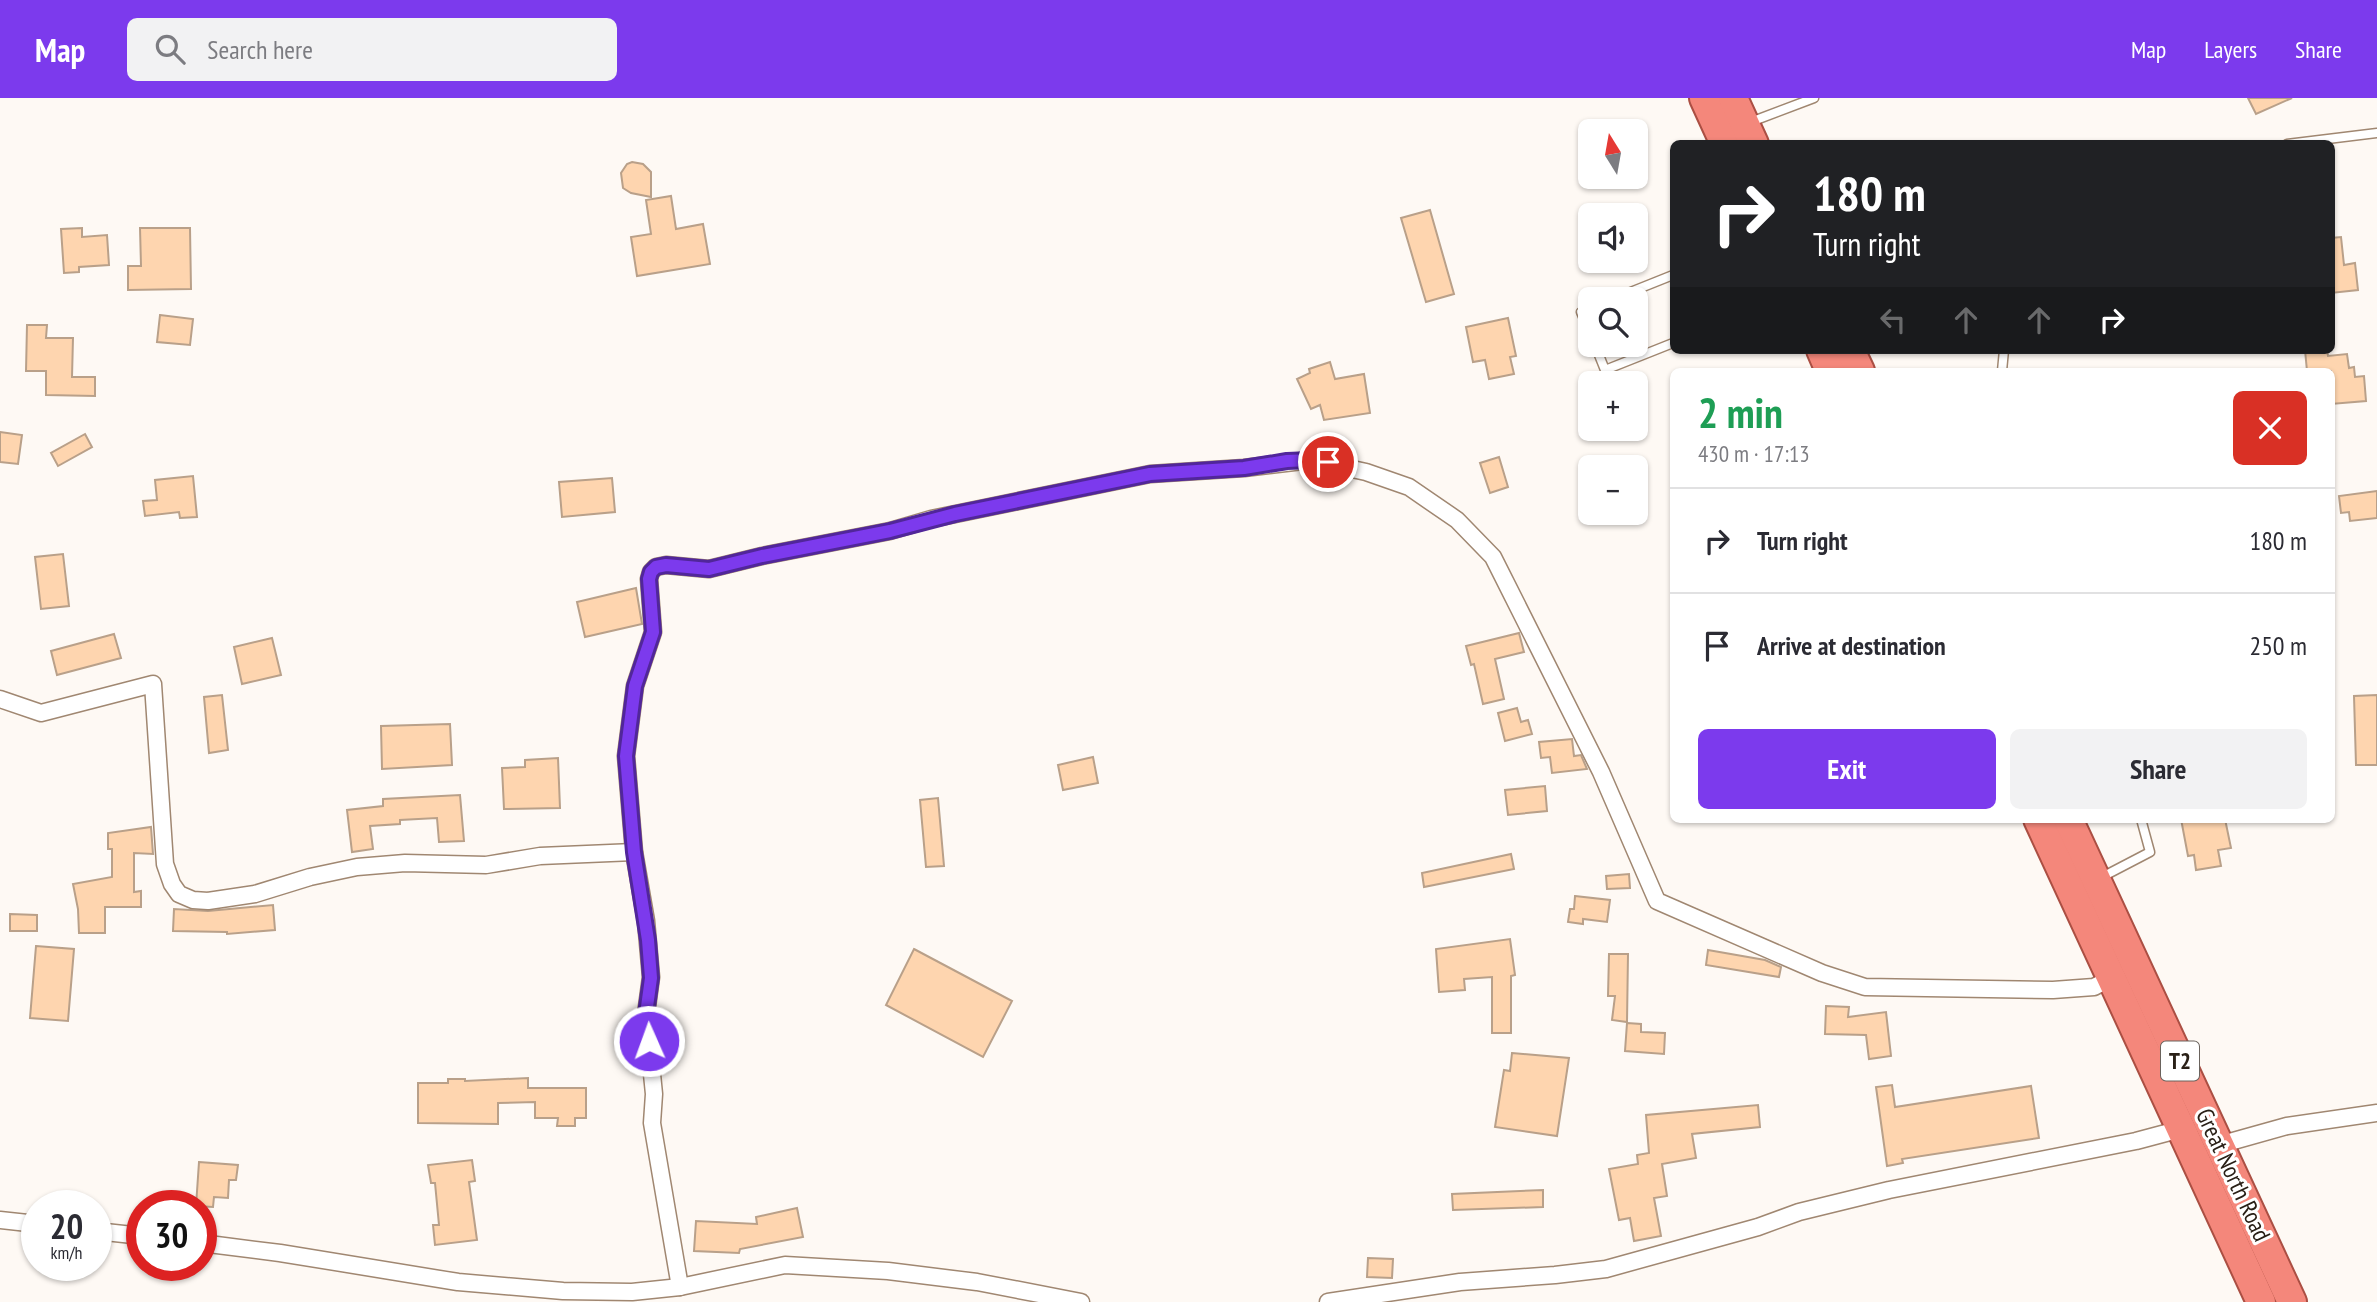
<!DOCTYPE html>
<html lang="en">
<head>
<meta charset="utf-8">
<style>
	body { margin:0; font-family:"PT Sans Narrow",sans-serif; background:#f2f2f3; color:#2b2b33; height:100vh; display:flex; flex-direction:column; font-size:26px; white-space:nowrap }
	* { box-sizing:border-box; margin:0 }
	p { font-size:23px; color:#7c7c81 }
	.icon { flex:none; width:38px; height:38px; fill:none; stroke:currentColor; stroke-width:2; stroke-linecap:round; stroke-linejoin:round }
	.map { position:relative; flex:1; overflow:hidden }
	.sheet { position:absolute; left:1670px; top:270px; width:665px; height:455px; display:flex; flex-direction:column; background:#fff; border-radius:10px; box-shadow:0 2px 5px #0004 }
	.sheet>* { flex:none }
	.top-card { position:absolute; left:1670px; top:42px; width:665px; height:214px; border-radius:10px; box-shadow:0 2px 5px #0004; background:#202124; color:#fff; overflow:hidden }
	.needle { width:46px; rotate:349deg }
	.buttons { position:absolute; left:1578px; top:21px; display:grid; gap:14px }
	.buttons a { display:grid; place-items:center; width:70px; height:70px; border-radius:10px; background:#fff; box-shadow:0 2px 5px #0004; font-size:35px }
	.speed { position:absolute; left:21px; top:1092px; display:flex; gap:14px; font-size:35px; font-weight:700; text-align:center }
	.speed>* { display:grid; place-content:center; width:91px; height:91px; border-radius:50%; background:#fff; box-shadow:0 2px 5px #0004; line-height:1 }
	.speed small { font-size:18px; font-weight:400 }
	.speed .limit { border:10px solid #d22; background:#fff; color:#111 }
	.pin { position:absolute; display:grid; place-items:center; width:60px; height:60px; color:#fff; margin:-30px; border:4px solid #fff; border-radius:50%; box-shadow:0 2px 7px #0007 }
	.me { position:absolute; width:77px; margin:-38px; rotate:358deg; stroke-linejoin:round; filter:drop-shadow(0 0 5px #0008) }
	.turn { display:flex; align-items:center; gap:24px; height:147px; padding:0 28px; font-size:32px }
	.turn .icon { width:91px; height:91px; stroke-width:2.5 }
	.turn b { display:block; font-size:49px; line-height:60px }
	.lanes { display:flex; align-items:center; height:66px; padding:0 28px; background:#0003; justify-content:center; gap:35px; direction:ltr }
	.lanes .off { opacity:.35 }
	.round { display:grid; place-items:center; flex:none; width:74px; height:74px; border-radius:10px; background:#f2f2f3 }
	.summary { display:flex; align-items:center; justify-content:space-between; height:119px; padding:0 28px }
	h1 { font-size:42px; font-weight:800; line-height:52px; color:#1e9e55 }
	.primary-button { display:flex; gap:14px; margin-top:auto; padding:14px 28px }
	.primary-button a { flex:1; height:80px; border-radius:10px; background:#7c3aed; color:#fff; font-size:28px; font-weight:800; line-height:80px; text-align:center }
	.primary-button a+a { background:#f2f2f3; color:#2b2b33 }
	ul { padding:0; list-style:none }
	li { display:flex; align-items:center; gap:21px; height:105px; padding:0 28px; border-top:2px solid #e1e1e2 }
	li div { flex:1 }
	li b { display:block; font-size:26px }
	li em { font-style:normal }
	header { display:flex; align-items:center; gap:42px; box-sizing:border-box; height:98px; padding:0 35px; background:#7c3aed; color:#fff }
	header strong { font-size:33px }
	nav { display:flex; gap:38px; margin-inline-start:auto; font-size:24px }
	.search { width:490px; height:63px; background:#f2f2f3; display:flex; align-items:center; gap:18px; box-sizing:border-box; padding:0 24px; border-radius:10px; color:#7c7c81; font-size:26px }
	.map>svg:first-child { display:block }
	.building { fill:#fed5af; stroke:#b9a089; stroke-width:2 }
	.lines { fill:none; stroke-linecap:round; stroke-linejoin:round }
	.service-casing { stroke:#a08771; stroke-width:11 }
	.minor-casing { stroke:#a08771; stroke-width:19 }
	.trunk-casing { stroke:#ab4f43; stroke-width:32 }
	.service { stroke:#fff; stroke-width:8 }
	.minor { stroke:#fff; stroke-width:16 }
	.trunk { stroke:#f4877b; stroke-width:28 }
	.route-casing { stroke:#51269a; stroke-width:18 }
	.route { stroke:#7c3aed; stroke-width:12 }
	.labels { text-anchor:middle; stroke-width:6; stroke-linejoin:round; paint-order:stroke }
	.shield { fill:#fff; stroke:#6a635d; stroke-width:2 }
	.shield-label { font-size:23px; font-weight:bold; fill:#2a2017 }
	.street-label { font-size:24px; fill:#2a2017; stroke:#fff }
</style>
</head>
<body>
<header>
<strong>Map</strong>
<div class="search"><svg class="icon" aria-label="search" viewBox="0 0 24 24"><circle cx="10" cy="10" r="6"/><path d="M15 15l6 6"/></svg>Search here</div>
<nav><a>Map</a><a>Layers</a><a>Share</a></nav>
</header>
<div class="map">
<svg width="2377" height="1204" viewBox="0 0 2377 1204">
	<rect width="100%" height="100%" fill="#fef9f4"/>
	<g class="building">
		<polygon points="2248,0 2292,0 2256,16"/>
		<polygon points="632,64 643,66 651,74 651,99 631,95 623,90 621,75 627,66"/>
		<polygon points="671,98 676,131 703,126 710,166 637,178 631,139 651,136 646,102"/>
		<polygon points="1430,112 1454,196 1426,204 1401,120"/>
		<polygon points="82,130 82,139 107,137 109,167 79,169 79,174 64,175 61,131"/>
		<polygon points="140,130 190,130 191,191 128,192 128,168 141,168"/>
		<polygon points="2341,139 2344,167 2355,165 2358,192 2331,195 2331,140"/>
		<polygon points="160,217 193,221 190,247 157,244"/>
		<polygon points="1508,220 1516,258 1510,259 1514,276 1489,281 1485,262 1473,264 1466,229"/>
		<polygon points="27,227 47,227 46,240 73,240 72,279 95,279 95,298 46,297 46,273 26,273"/>
		<polygon points="2305,252 2327,252 2328,258 2347,256 2349,270 2354,269 2355,279 2364,278 2366,303 2331,306 2331,273 2307,273"/>
		<polygon points="1330,264 1335,281 1364,276 1370,315 1324,322 1320,307 1311,311 1297,281 1310,275 1309,271"/>
		<polygon points="0,334 22,337 18,366 0,364"/>
		<polygon points="85,336 92,349 58,368 51,355"/>
		<polygon points="1499,359 1508,389 1490,395 1480,365"/>
		<polygon points="193,378 197,419 180,420 179,414 145,418 143,403 157,402 155,382"/>
		<polygon points="612,380 615,414 562,419 559,384"/>
		<polygon points="2377,393 2377,420 2350,423 2349,414 2341,415 2339,398"/>
		<polygon points="63,456 69,508 41,511 35,459"/>
		<polygon points="636,490 642,526 585,539 577,504"/>
		<polygon points="1519,535 1524,554 1495,561 1504,601 1483,606 1474,566 1471,567 1466,548"/>
		<polygon points="114,536 121,560 57,577 51,553"/>
		<polygon points="272,540 281,577 242,586 234,549"/>
		<polygon points="222,597 228,652 209,655 204,599"/>
		<polygon points="2377,597 2377,667 2356,667 2354,598"/>
		<polygon points="1517,610 1521,624 1528,622 1532,636 1505,643 1498,615"/>
		<polygon points="450,626 452,667 382,671 381,628"/>
		<polygon points="1572,641 1574,658 1581,657 1587,671 1552,675 1550,659 1541,660 1539,644"/>
		<polygon points="1093,659 1098,685 1063,692 1058,667"/>
		<polygon points="558,660 560,710 504,711 502,670 525,669 525,662"/>
		<polygon points="1545,688 1547,713 1508,717 1505,692"/>
		<polygon points="460,697 464,743 439,744 437,720 400,722 400,726 370,728 373,751 352,754 347,712 383,708 383,701"/>
		<polygon points="938,700 944,768 926,769 920,702"/>
		<polygon points="2181,721 2225,721 2231,750 2218,752 2221,768 2196,772 2194,757 2188,758"/>
		<polygon points="151,729 153,756 134,755 134,794 141,793 141,809 105,809 105,835 79,835 78,811 73,786 112,779 112,751 108,751 108,735"/>
		<polygon points="1511,756 1514,771 1424,789 1422,775"/>
		<polygon points="1629,776 1630,790 1607,791 1606,778"/>
		<polygon points="1575,798 1610,802 1607,824 1583,821 1583,826 1568,824 1570,811 1574,811"/>
		<polygon points="273,807 275,832 227,836 227,834 173,833 174,811 208,813"/>
		<polygon points="10,816 37,817 37,833 10,833"/>
		<polygon points="1510,841 1515,877 1511,878 1511,935 1492,935 1492,879 1464,881 1465,892 1439,894 1436,851"/>
		<polygon points="36,848 74,851 68,923 30,920"/>
		<polygon points="914,851 1012,903 983,959 886,907"/>
		<polygon points="1708,852 1765,862 1781,869 1779,879 1706,867"/>
		<polygon points="1609,856 1628,856 1627,924 1612,922 1615,898 1608,898"/>
		<polygon points="1826,908 1849,909 1848,919 1886,914 1891,958 1869,961 1866,937 1825,936"/>
		<polygon points="1627,925 1641,926 1641,934 1665,935 1664,956 1625,953"/>
		<polygon points="1512,955 1569,960 1557,1038 1495,1029 1504,972 1510,973"/>
		<polygon points="528,980 528,990 586,990 586,1020 575,1020 575,1028 557,1028 558,1020 535,1020 535,1004 498,1005 498,1026 418,1025 418,985 448,985 448,981 465,981 465,983"/>
		<polygon points="1892,987 1895,1009 2031,988 2039,1040 1902,1061 1903,1065 1887,1068 1876,989"/>
		<polygon points="1758,1007 1760,1029 1692,1036 1696,1060 1662,1066 1667,1098 1654,1100 1661,1138 1634,1143 1630,1120 1619,1122 1609,1071 1638,1066 1637,1057 1649,1055 1646,1017"/>
		<polygon points="472,1062 475,1083 469,1084 477,1142 435,1147 433,1127 439,1127 435,1085 431,1085 428,1067"/>
		<polygon points="199,1064 238,1067 236,1082 229,1082 228,1100 214,1099 213,1109 196,1108"/>
		<polygon points="1543,1092 1543,1109 1453,1112 1452,1096"/>
		<polygon points="797,1110 803,1139 740,1151 739,1155 694,1153 696,1123 757,1126 756,1119"/>
		<polygon points="1368,1160 1393,1161 1392,1180 1367,1179"/>
	</g>
	<g class="lines">
		<g class="service-casing">
			<g id="service">
				<polyline points="1748,25 1814,0"/>
				<polyline points="2287,46 2377,35"/>
				<polyline points="1613,201 1673,177"/>
				<polyline points="1591,210 1581,214 1591,237"/>
				<polyline points="1595,247 1605,272 1673,245"/>
				<polyline points="2002,273 2004,252"/>
				<polyline points="2102,779 2150,754 2141,721"/>
			</g>
		</g>
		<g class="minor-casing">
			<g id="minor">
				<polyline points="0,601 41,615 153,586 165,766 172,786 179,796 193,802 208,803 255,796 310,779 357,769 405,765 486,767 540,758 634,754"/>
				<polyline points="2219,1047 2287,1028 2377,1015"/>
				<polyline points="0,1122 37,1126"/>
				<polyline points="96,1133 142,1138"/>
				<polyline points="201,1145 280,1155 458,1184 563,1193 632,1194 680,1189 785,1167 888,1173 977,1184 1081,1204"/>
				<polyline points="680,1189 652,1025 654,996 646,916 651,879 646,823 634,754 626,658 635,588 653,534 649,481 651,474 656,469 666,467 709,471 762,458 890,433 931,421 1150,376 1244,370 1311,362 1366,374 1409,389 1457,422 1493,459 1601,674 1657,803 1822,875 1865,889 2053,892 2094,889 2111,880"/>
				<polyline points="1328,1204 1460,1184 1555,1177 1606,1171 1758,1129 1799,1114 1889,1092 2136,1043 2181,1031"/>
			</g>
		</g>
		<g class="trunk-casing">
			<g id="trunk">
				<polyline points="1704,0 1725,46"/>
				<polyline points="1733,0 1754,46"/>
				<polyline points="1821,252 1830,273"/>
				<polyline points="1850,252 1860,273"/>
				<polyline points="2038,721 2261,1204"/>
				<polyline points="2068,721 2292,1204"/>
			</g>
		</g>
		<use href="#service" class="service"/>
		<use href="#minor" class="minor"/>
		<use href="#trunk" class="trunk"/>
	</g>
	<g class="lines">
		<g class="route-casing">
			<polyline id="route" points="649,943 646,916 651,880 648,842 634,754 626,658 635,588 653,534 649,481 651,474 656,469 666,467 709,471 762,458 890,433 955,416 1150,376 1244,370 1287,363 1311,362 1328,364"/>
		</g>
		<use href="#route" class="route"/>
	</g>
	<g class="labels">
		<rect class="shield" x="2161" y="943.5" width="38" height="39" rx="5"/>
		<g class="shield-label">
			<text x="2180" y="971">T2</text>
		</g>
		<g class="street-label">
			<text transform="translate(2233 1077) rotate(65)" y="8">Great North Road</text>
		</g>
	</g>
</svg>
<div class="buttons">
<a><svg class="needle" viewBox="-14 -14 28 28"><path d="M0-13l5 13h-10z" fill="#e53935"/><path d="M0 13l5-13h-10z" fill="#7c7c81"/></svg></a>
<a><svg class="icon" aria-label="sound" viewBox="0 0 24 24"><path d="M4 9h4l5-4v14l-5-4H4zM17 9q2 3 0 6"/></svg></a>
<a><svg class="icon" aria-label="search" viewBox="0 0 24 24"><circle cx="10" cy="10" r="6"/><path d="M15 15l6 6"/></svg></a>
<a>+</a>
<a>−</a>
</div>
<div class="speed"><div>20<small>km/h</small></div><div class="limit">30</div></div>
<div class="pin" style="left:1328px;top:364px;background:#d93025"><svg class="icon" aria-label="arrive" viewBox="0 0 24 24"><path d="M6 21V4h12l-3 4 3 4H6"/></svg></div>
<svg class="me" style="left:649px;top:943px" viewBox="-20 -20 40 40"><circle r="17" fill="#7c3aed" stroke="#fff" stroke-width="3"/><path d="M0-11L8 9 0 5-8 9z" fill="#fff"/></svg>
<div class="top-card">
<div class="turn"><svg class="icon" aria-label="right" viewBox="0 0 24 24"><path d="M7 20v-9h11M14 6l5 5-5 5"/></svg><div><b>180 m</b>Turn right</div></div>
<div class="lanes"><svg class="icon off" aria-label="left" viewBox="0 0 24 24"><path d="M17 20v-9H6M10 6l-5 5 5 5"/></svg><svg class="icon off" aria-label="ahead" viewBox="0 0 24 24"><path d="M12 20V5M6 11l6-6 6 6"/></svg><svg class="icon off" aria-label="ahead" viewBox="0 0 24 24"><path d="M12 20V5M6 11l6-6 6 6"/></svg><svg class="icon" aria-label="right" viewBox="0 0 24 24"><path d="M7 20v-9h11M14 6l5 5-5 5"/></svg></div>
</div>
<section class="sheet">
<div class="summary"><div><h1>2 min</h1><p>430 m · 17:13</p></div><a class="round" style="background:#d93025;color:#fff"><svg class="icon" aria-label="close" viewBox="0 0 24 24"><path d="M6 6l12 12M18 6L6 18"/></svg></a></div>
<ul>
<li><svg class="icon" aria-label="right" viewBox="0 0 24 24"><path d="M7 20v-9h11M14 6l5 5-5 5"/></svg><div><b>Turn right</b></div><em>180 m</em></li>
<li><svg class="icon" aria-label="arrive" viewBox="0 0 24 24"><path d="M6 21V4h12l-3 4 3 4H6"/></svg><div><b>Arrive at destination</b></div><em>250 m</em></li>
</ul>
<div class="primary-button"><a>Exit</a><a>Share</a></div>
</section>
</div>
</body>
</html>
